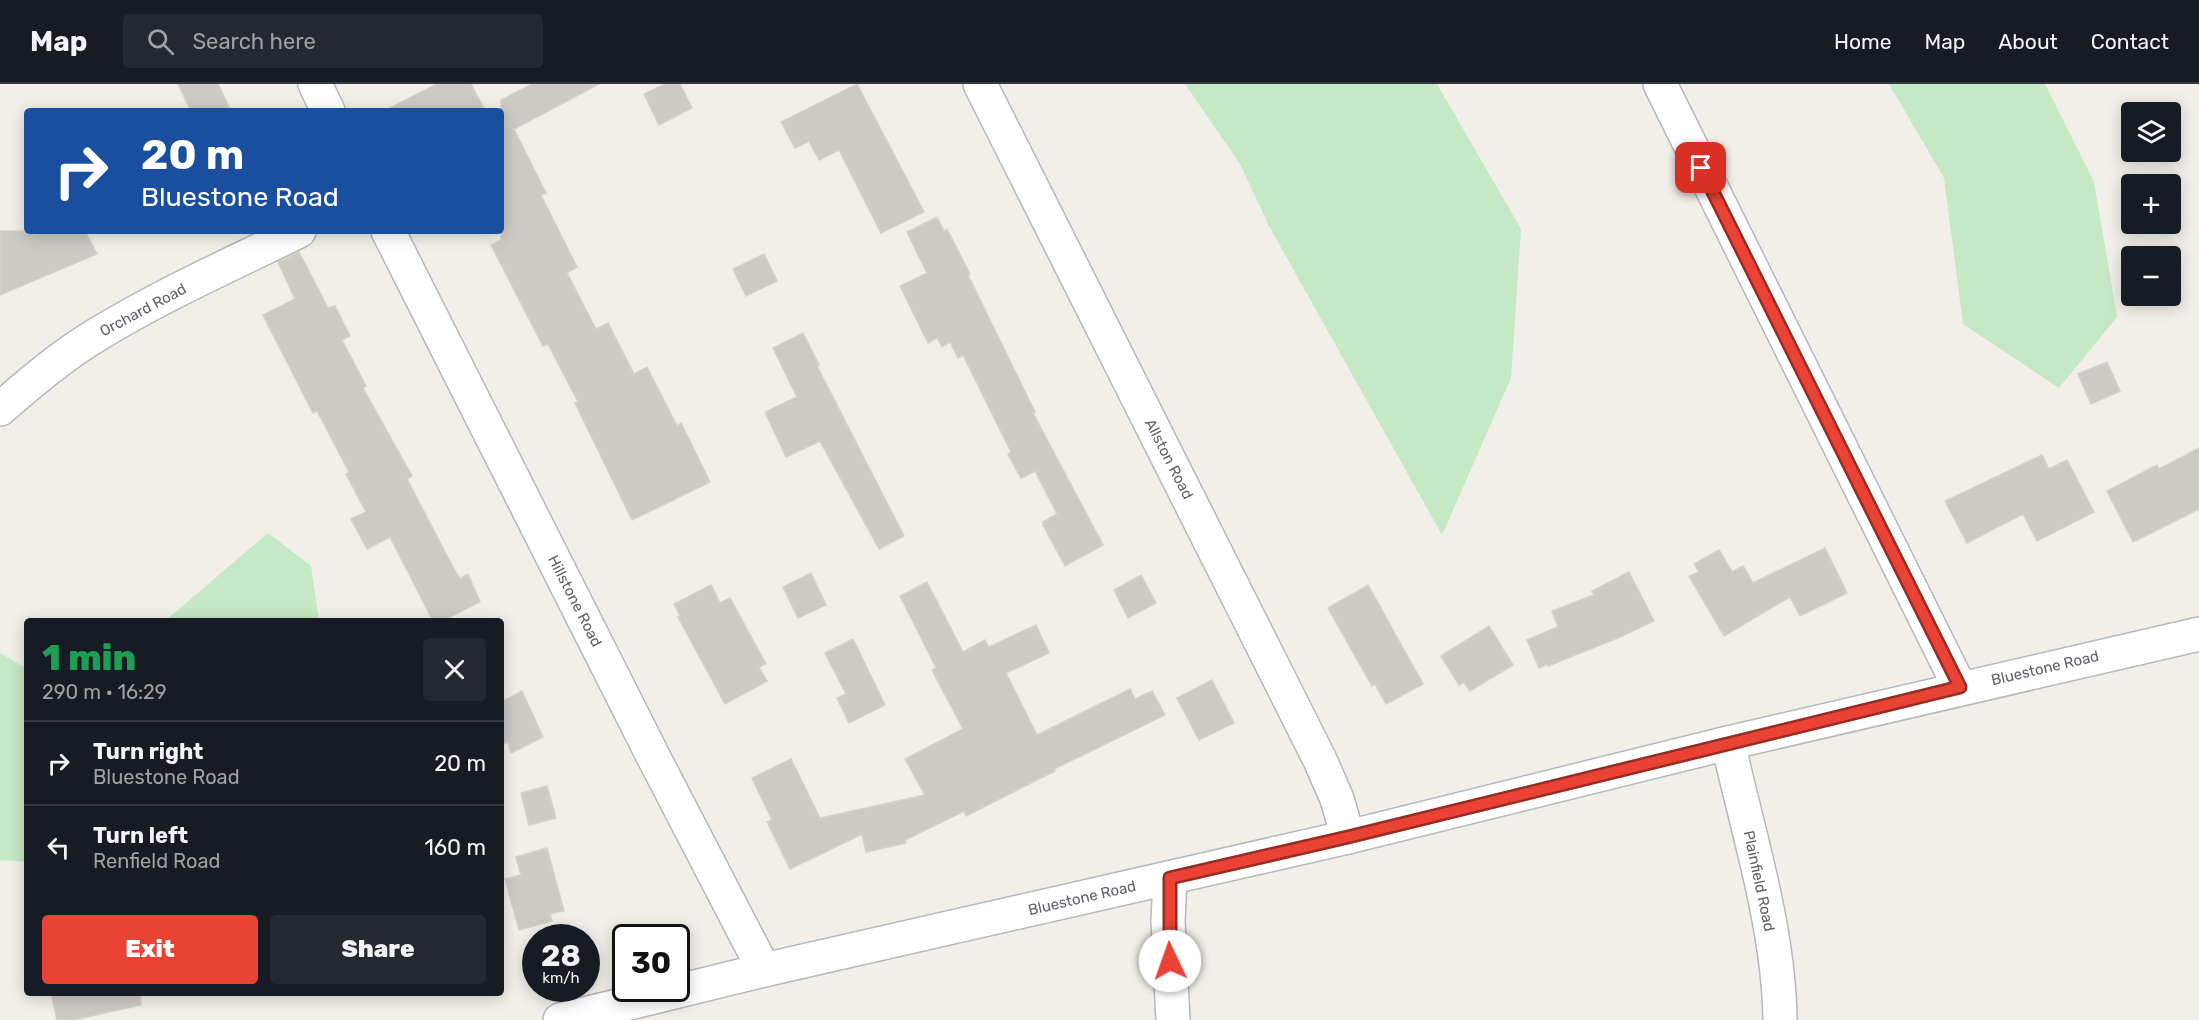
<!DOCTYPE html>
<html lang="en">
<head>
<meta charset="utf-8">
<style>
	body { margin:0; font-family:Rubik,sans-serif; background:#242831; color:#f1f3f6; height:100vh; display:flex; flex-direction:column; font-size:22px; white-space:nowrap }
	* { box-sizing:border-box; margin:0 }
	p { font-size:20px; color:#9ea1a6 }
	.icon { flex:none; width:33px; height:33px; fill:none; stroke:currentColor; stroke-width:2; stroke-linecap:round; stroke-linejoin:round }
	.map { position:relative; flex:1; overflow:hidden }
	.details { position:absolute; left:24px; top:534px; width:480px; height:378px; display:flex; flex-direction:column; background:#171b24; border-radius:6px; box-shadow:0 3px 15px #0003 }
	.details>* { flex:none }
	.guide { position:absolute; left:24px; top:24px; width:480px; height:126px; border-radius:6px; box-shadow:0 3px 15px #0003; background:#1a4fa0; color:#fff; overflow:hidden }
	.tools { position:absolute; left:2121px; top:18px; display:grid; gap:12px }
	.tools a { display:grid; place-items:center; width:60px; height:60px; border-radius:6px; background:#171b24; box-shadow:0 3px 15px #0003; font-size:30px }
	.speed { position:absolute; left:522px; top:840px; display:flex; gap:12px; font-size:30px; font-weight:700; text-align:center }
	.speed>* { display:grid; place-content:center; width:78px; height:78px; border-radius:50%; background:#171b24; box-shadow:0 3px 15px #0003; line-height:1 }
	.speed small { font-size:15px; font-weight:400 }
	.speed .limit { border:3px solid #111; border-radius:9px; background:#fff; color:#111 }
	.pin { position:absolute; display:grid; place-items:center; width:51px; height:51px; color:#fff; margin:-26px; border-radius:12px; box-shadow:0 3px 9px #0006 }
	.me { position:absolute; width:66px; margin:-33px; rotate:357deg; stroke-linejoin:round; filter:drop-shadow(0 0 4px #0008) }
	.turn { display:flex; align-items:center; gap:21px; height:126px; padding:0 18px; font-size:27px }
	.turn .icon { width:78px; height:78px; stroke-width:2.5 }
	.turn b { display:block; font-size:42px; line-height:51px }
	.round { display:grid; place-items:center; flex:none; width:63px; height:63px; border-radius:6px; background:#242831 }
	.summary { display:flex; align-items:center; justify-content:space-between; height:102px; padding:0 18px }
	h1 { font-size:36px; font-weight:800; line-height:45px; color:#1e9e55 }
	.button { display:flex; gap:12px; margin-top:auto; padding:12px 18px }
	.button a { flex:1; height:69px; border-radius:6px; background:#ea4335; color:#fff; font-size:24px; font-weight:800; line-height:69px; text-align:center }
	.button a+a { background:#242831; color:#f1f3f6 }
	ul { padding:0; list-style:none }
	li { display:flex; align-items:center; gap:18px; height:84px; padding:0 18px; border-top:2px solid #363941 }
	li div { flex:1 }
	li b { display:block; font-size:22px }
	li em { font-style:normal }
	header { display:flex; align-items:center; gap:36px; box-sizing:border-box; height:84px; padding:0 30px; background:#171b24; border-bottom:2px solid #363941 }
	header strong { font-size:28px }
	nav { display:flex; gap:33px; margin-inline-start:auto; font-size:21px }
	.search { width:420px; height:54px; background:#242831; display:flex; align-items:center; gap:15px; box-sizing:border-box; padding:0 21px; border-radius:6px; color:#9ea1a6; font-size:22px }
	.map>svg:first-child { display:block }
	.green { fill:#c5e8c5 }
	.building { fill:#cccac5; stroke:#d6d1c6; stroke-width:1.5 }
	.lines { fill:none; stroke-linecap:round; stroke-linejoin:round }
	.minor-casing { stroke:#b5b8bc; stroke-width:36 }
	.minor { stroke:#fff; stroke-width:33 }
	.route-casing { stroke:#982c22; stroke-width:15 }
	.route { stroke:#ea4335; stroke-width:10 }
	.labels { text-anchor:middle; stroke-width:4.5; stroke-linejoin:round; paint-order:stroke }
	.street-label { font-size:15px; fill:#5f6368; stroke:#fff }
</style>
</head>
<body>
<header>
<strong>Map</strong>
<div class="search"><svg class="icon" aria-label="search" viewBox="0 0 24 24"><circle cx="10" cy="10" r="6"/><path d="M15 15l6 6"/></svg>Search here</div>
<nav><a>Home</a><a>Map</a><a>About</a><a>Contact</a></nav>
</header>
<div class="map">
<svg width="2199" height="936" viewBox="0 0 2199 936">
	<rect width="100%" height="100%" fill="#f1efe8"/>
	<g class="green">
		<polygon points="1185,0 1437,0 1521,145 1511,294 1442,451 1269,142 1240,80"/>
		<polygon points="1889,0 2045,0 2094,98 2117,233 2059,304 1963,240 1944,94"/>
		<polygon points="268,449 311,482 319,537 165,537"/>
		<polygon points="0,569 27,585 27,778 0,776"/>
	</g>
	<g class="building">
		<polygon points="178,0 218,0 231,27 191,27"/>
		<polygon points="437,0 471,0 485,27 384,27"/>
		<polygon points="532,0 599,0 514,45 546,109 541,111 577,183 567,189 596,245 608,239 634,290 647,283 677,342 681,339 710,398 632,436 575,319 578,318 548,260 543,262 491,161 501,156 501,16"/>
		<polygon points="665,0 680,0 692,24 659,41 644,10"/>
		<polygon points="857,0 924,128 881,149 839,66 819,76 809,57 795,64 781,38"/>
		<polygon points="937,133 944,147 947,145 970,190 968,191 1035,328 1033,329 1103,461 1065,482 1043,441 1043,438 1057,430 1035,387 1021,394 1008,370 1011,368 963,271 958,274 950,258 942,263 937,254 928,259 900,202 927,189 907,148"/>
		<polygon points="0,147 85,147 97,170 0,211"/>
		<polygon points="299,168 328,224 335,222 350,252 342,256 366,302 363,304 412,392 407,395 454,485 460,495 468,490 480,518 442,537 433,537 390,453 367,465 351,435 366,428 346,390 349,388 317,327 313,329 263,231 295,215 278,178"/>
		<polygon points="764,170 777,197 746,212 733,185"/>
		<polygon points="803,249 819,281 817,282 904,452 879,465 820,357 786,373 765,328 797,313 773,264"/>
		<polygon points="2107,278 2120,307 2091,320 2078,290"/>
		<polygon points="2199,364 2199,425 2133,458 2107,407 2157,381 2159,385"/>
		<polygon points="2042,371 2049,385 2067,376 2094,428 2037,457 2023,430 1967,459 1945,417"/>
		<polygon points="1825,464 1847,509 1800,532 1790,513 1724,552 1689,492 1699,488 1694,480 1719,466 1732,488 1743,482 1753,499"/>
		<polygon points="1629,488 1654,537 1620,553 1548,582 1547,580 1539,584 1527,556 1558,543 1552,527 1594,511 1592,507"/>
		<polygon points="811,489 826,521 798,534 783,503"/>
		<polygon points="1141,491 1156,519 1128,534 1114,506"/>
		<polygon points="927,498 963,568 985,556 989,563 1036,541 1049,569 1006,589 1037,651 1130,605 1135,615 1152,607 1165,631 1054,685 1055,687 966,732 964,727 905,756 906,759 866,768 862,750 790,785 767,738 772,736 752,694 791,675 820,734 925,711 905,675 963,645 932,586 936,584 900,512"/>
		<polygon points="711,501 720,519 730,514 766,580 759,583 767,597 725,620 678,533 680,532 674,520"/>
		<polygon points="1368,501 1423,600 1386,620 1375,600 1372,602 1328,524"/>
		<polygon points="1489,542 1513,581 1470,607 1464,598 1459,601 1441,572"/>
		<polygon points="853,555 885,621 849,639 837,614 846,610 825,569"/>
		<polygon points="1212,596 1234,639 1199,656 1177,614"/>
		<polygon points="522,607 543,653 511,669 508,658 501,661 501,618"/>
		<polygon points="547,702 556,734 529,741 521,709"/>
		<polygon points="547,764 564,827 550,830 552,837 519,846 505,795 521,791 516,773"/>
		<polygon points="51,909 140,909 141,921 73,936 57,936"/>
	</g>
	<g class="lines">
		<g class="minor-casing">
			<g id="minor">
				<polyline points="315,0 328,27"/>
				<polyline points="980,0 1320,676 1337,715 1348,753"/>
				<polyline points="1660,0 1960,604"/>
				<polyline points="388,147 653,672 764,886"/>
				<path d="M0,325C31,298 63,271 98,250C162,211 232,180 299,147"/>
				<path d="M1728,659C1748,748 1779,845 1780,936"/>
				<polyline points="1170,794 1168,837 1173,936"/>
				<polyline points="560,936 764,886 1348,753 1728,659 2199,550"/>
			</g>
		</g>
		<use href="#minor" class="minor"/>
	</g>
	<g class="lines">
		<g class="route-casing">
			<polyline id="route" points="1170,877 1170,794 1348,753 1960,603 1701,84"/>
		</g>
		<use href="#route" class="route"/>
	</g>
	<g class="labels">
		<g class="street-label">
			<text transform="translate(143 226) rotate(-28)" y="5">Orchard Road</text>
			<text transform="translate(1169 375) rotate(63)" y="5">Allston Road</text>
			<text transform="translate(575 517) rotate(63)" y="5">Hillstone Road</text>
			<text transform="translate(2045 584) rotate(-13)" y="5">Bluestone Road</text>
			<text transform="translate(1759 797) rotate(78)" y="5">Plainfield Road</text>
			<text transform="translate(1082 814) rotate(-13)" y="5">Bluestone Road</text>
		</g>
	</g>
</svg>
<div class="tools">
<a><svg class="icon" aria-label="layers" viewBox="0 0 24 24"><path d="M12 4l9 5-9 5-9-5zM3 14l9 5 9-5"/></svg></a>
<a>+</a>
<a>−</a>
</div>
<div class="speed"><div>28<small>km/h</small></div><div class="limit">30</div></div>
<div class="pin" style="left:1701px;top:84px;background:#d93025"><svg class="icon" aria-label="arrive" viewBox="0 0 24 24"><path d="M6 21V4h12l-3 4 3 4H6"/></svg></div>
<svg class="me" style="left:1170px;top:877px" viewBox="-20 -20 40 40"><circle r="19" fill="#fff"/><path d="M0-13L10 11 0 6-10 11z" fill="#ea4335"/></svg>
<div class="guide">
<div class="turn"><svg class="icon" aria-label="right" viewBox="0 0 24 24"><path d="M7 20v-9h11M14 6l5 5-5 5"/></svg><div><b>20 m</b>Bluestone Road</div></div>
</div>
<section class="details">
<div class="summary"><div><h1>1 min</h1><p>290 m · 16:29</p></div><a class="round"><svg class="icon" aria-label="close" viewBox="0 0 24 24"><path d="M6 6l12 12M18 6L6 18"/></svg></a></div>
<ul>
<li><svg class="icon" aria-label="right" viewBox="0 0 24 24"><path d="M7 20v-9h11M14 6l5 5-5 5"/></svg><div><b>Turn right</b><p>Bluestone Road</p></div><em>20 m</em></li>
<li><svg class="icon" aria-label="left" viewBox="0 0 24 24"><path d="M17 20v-9H6M10 6l-5 5 5 5"/></svg><div><b>Turn left</b><p>Renfield Road</p></div><em>160 m</em></li>
</ul>
<div class="button"><a>Exit</a><a>Share</a></div>
</section>
</div>
</body>
</html>
